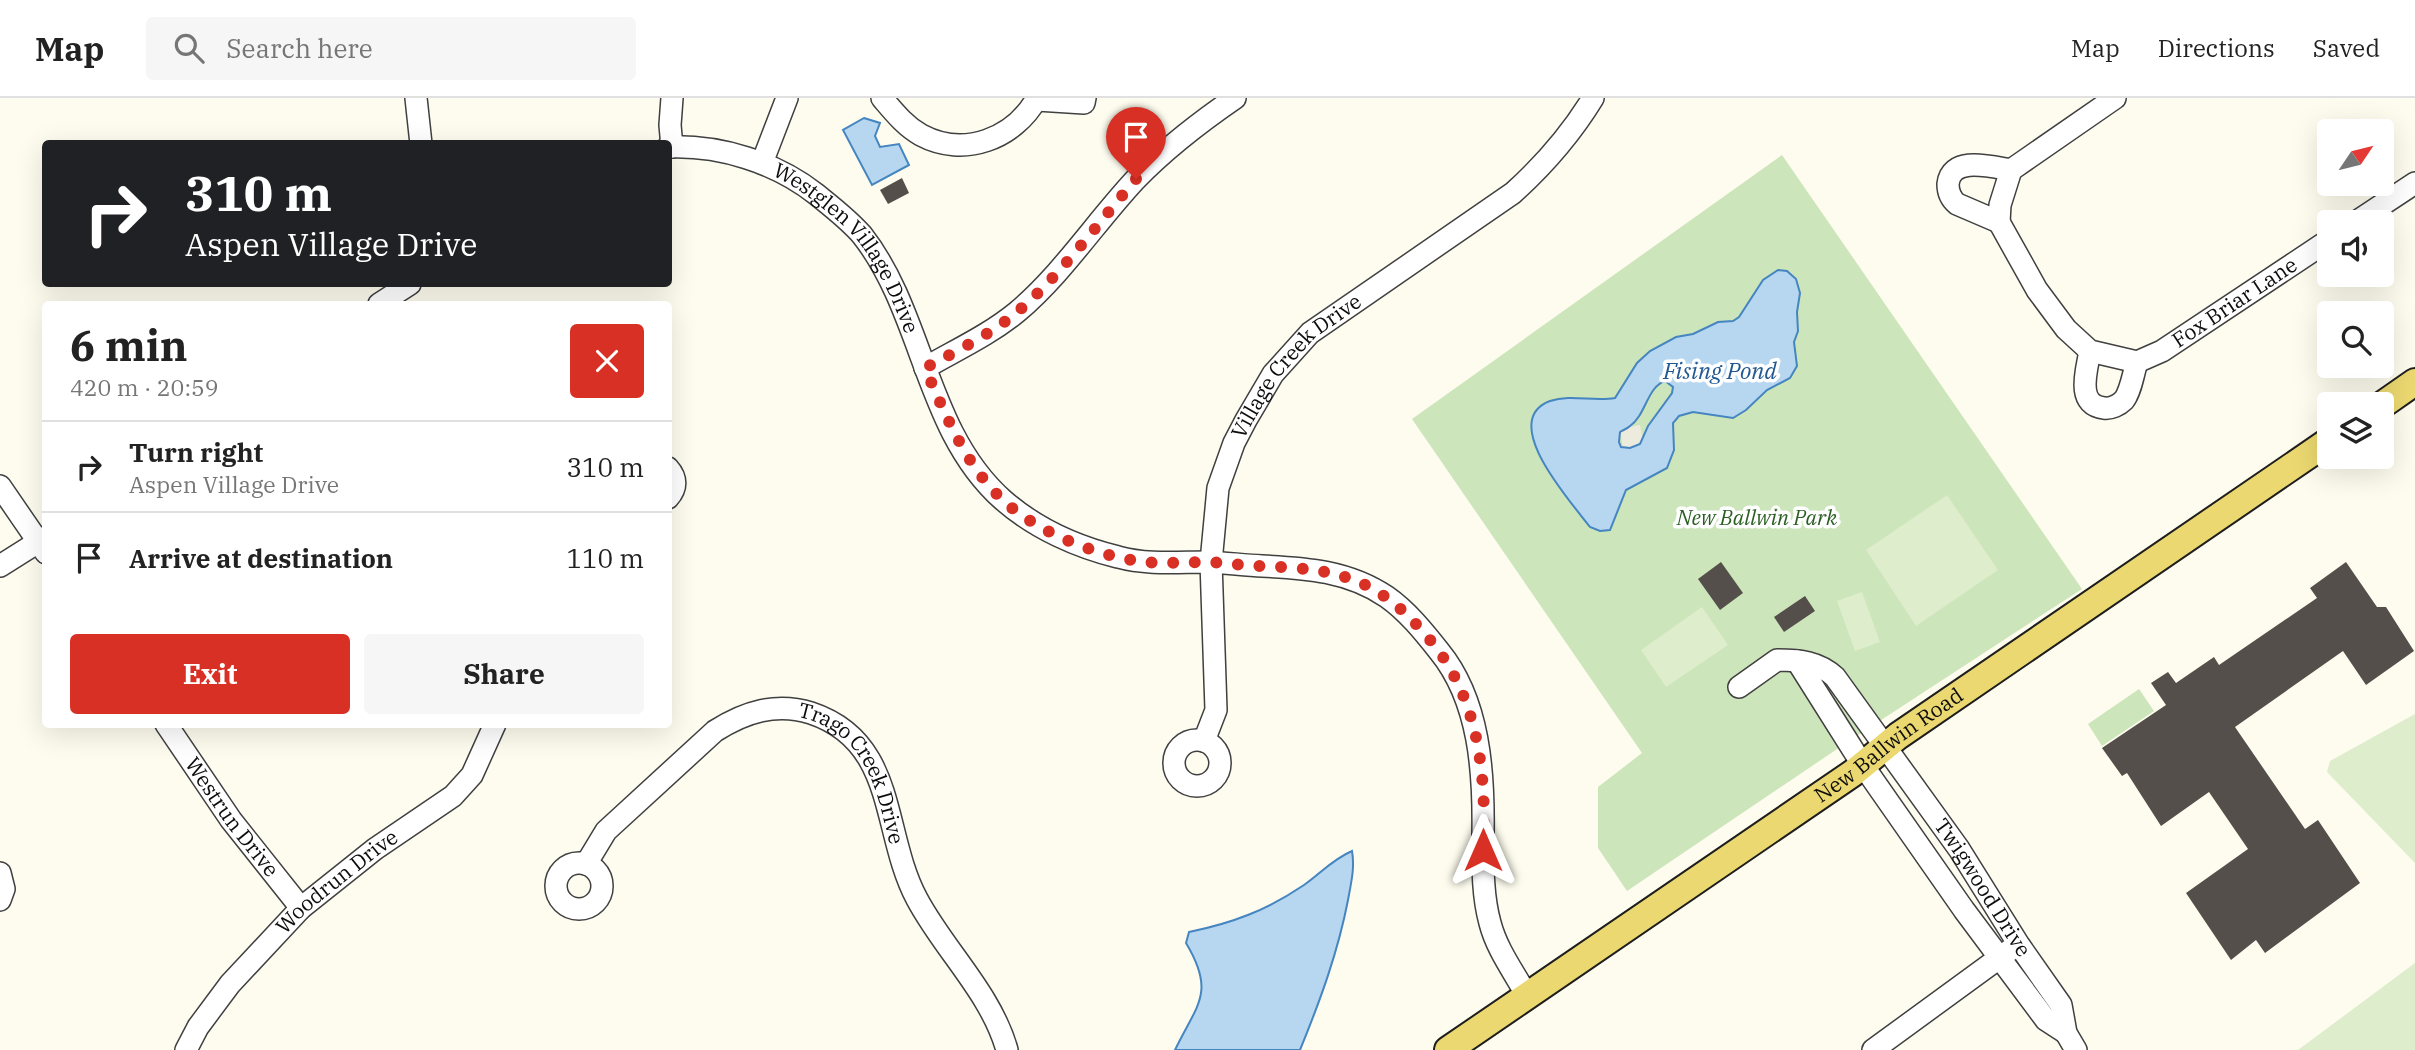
<!DOCTYPE html>
<html lang="en">
<head>
<meta charset="utf-8">
<style>
	body { margin:0; font-family:"IBM Plex Serif",serif; background:#f6f6f6; color:#222; height:100vh; display:flex; flex-direction:column; font-size:26px; white-space:nowrap }
	* { box-sizing:border-box; margin:0 }
	p { font-size:23px; color:#767676 }
	.icon { flex:none; width:38px; height:38px; fill:none; stroke:currentColor; stroke-width:2; stroke-linecap:round; stroke-linejoin:round }
	.map { position:relative; flex:1; overflow:hidden }
	.drawer { position:absolute; left:42px; top:203px; width:630px; height:427px; display:flex; flex-direction:column; background:#fff; border-radius:7px; box-shadow:0 7px 28px #0002 }
	.drawer>* { flex:none }
	.banner { position:absolute; left:42px; top:42px; width:630px; height:147px; border-radius:7px; box-shadow:0 7px 28px #0002; background:#202124; color:#fff; overflow:hidden }
	.needle { width:46px; rotate:55deg }
	.fabs { position:absolute; left:2317px; top:21px; display:grid; gap:14px }
	.fabs a { display:grid; place-items:center; width:77px; height:77px; border-radius:7px; background:#fff; box-shadow:0 7px 28px #0002; font-size:35px }
	.pin { position:absolute; display:grid; place-items:center; width:60px; height:60px; color:#fff; margin:-72px -30px; border-radius:50% 50% 50% 0; rotate:-45deg; box-shadow:0 0 7px #0007 }
	.pin .icon { rotate:45deg }
	.me { position:absolute; width:77px; margin:-38px; rotate:0deg; stroke-linejoin:round; filter:drop-shadow(0 0 5px #0008) }
	.turn { display:flex; align-items:center; gap:24px; height:147px; padding:0 28px; font-size:32px }
	.turn .icon { width:91px; height:91px; stroke-width:2.5 }
	.turn b { display:block; font-size:49px; line-height:60px }
	.round { display:grid; place-items:center; flex:none; width:74px; height:74px; border-radius:7px; background:#f6f6f6 }
	.headline { display:flex; align-items:center; justify-content:space-between; height:119px; padding:0 28px }
	h1 { font-size:42px; font-weight:700; line-height:52px }
	.action { display:flex; gap:14px; margin-top:auto; padding:14px 28px }
	.action a { flex:1; height:80px; border-radius:7px; background:#d93025; color:#fff; font-size:28px; font-weight:700; line-height:80px; text-align:center }
	.action a+a { background:#f6f6f6; color:#222 }
	ul { padding:0; list-style:none }
	li { display:flex; align-items:center; gap:21px; height:91px; padding:0 28px; border-top:2px solid #e0e0e0 }
	li div { flex:1 }
	li b { display:block; font-size:26px }
	li em { font-style:normal }
	header { display:flex; align-items:center; gap:42px; box-sizing:border-box; height:98px; padding:0 35px; background:#fff; border-bottom:2px solid #e0e0e0 }
	header strong { font-size:33px }
	nav { display:flex; gap:38px; margin-inline-start:auto; font-size:24px }
	.search { width:490px; height:63px; background:#f6f6f6; display:flex; align-items:center; gap:18px; box-sizing:border-box; padding:0 24px; border-radius:7px; color:#767676; font-size:26px }
	.map>svg:first-child { display:block }
	.green { fill:#cde5bb }
	.pitch { fill:#deedcc }
	.plaza { fill:#edeade }
	.water { fill:#b7d6f0; stroke:#4585c0; stroke-width:2; fill-rule:evenodd }
	.building { fill:#544f4a }
	.lines { fill:none; stroke-linecap:round; stroke-linejoin:round }
	.minor-casing { stroke:#404040; stroke-width:24 }
	.major-casing { stroke:#1e1e1e; stroke-width:30 }
	.minor { stroke:#fff; stroke-width:21 }
	.major { stroke:#ebd870; stroke-width:26 }
	.route { stroke:#d93025; stroke-width:12; stroke-dasharray:0 21.6 }
	.labels { text-anchor:middle; stroke-width:7; stroke-linejoin:round; paint-order:stroke }
	.street-label { font-size:21px; fill:#0d0d0d; stroke:#fff }
	.park-label { font-size:21px; font-style:italic; fill:#2b5e23; stroke:#fff }
	.water-label { font-size:23px; font-style:italic; fill:#225892; stroke:#fff }
</style>
</head>
<body>
<header>
<strong>Map</strong>
<div class="search"><svg class="icon" aria-label="search" viewBox="0 0 24 24"><circle cx="10" cy="10" r="6"/><path d="M15 15l6 6"/></svg>Search here</div>
<nav><a>Map</a><a>Directions</a><a>Saved</a></nav>
</header>
<div class="map">
<svg width="2415" height="952" viewBox="0 0 2415 952">
	<rect width="100%" height="100%" fill="#fdfcee"/>
	<g class="green">
		<polygon points="1782,57 2082,491 1849,643 1627,793 1598,750 1598,689 1642,655 1412,321"/>
		<polygon points="2139,591 2154,613 2102,648 2088,626"/>
	</g>
	<g class="pitch">
		<polygon points="1947,397 1998,472 1916,528 1866,452"/>
		<polygon points="1862,494 1880,544 1855,553 1837,503"/>
		<polygon points="1702,509 1728,547 1666,589 1641,552"/>
		<polygon points="2415,616 2415,765 2327,674 2330,663"/>
		<polygon points="2415,865 2415,952 2298,952"/>
	</g>
	<polygon class="plaza" points="1640,327 1644,349 1623,352 1620,331"/>
	<g class="water">
		<polygon points="864,20 880,25 875,38 880,49 899,46 909,67 872,87 843,32"/>
		<path d="M1778,172L1787,173L1796,181L1800,195L1797,214L1798,233L1794,244L1797,268L1790,280L1767,292L1746,312L1733,320L1693,314L1679,318L1673,325L1674,352L1667,370L1626,392L1610,432L1600,433L1590,429C1572,405 1497,323 1550,303C1571,296 1594,304 1615,300L1637,265L1650,253L1676,239L1693,236L1718,224L1733,223L1739,219L1763,182ZM1665,283L1673,289L1672,295L1648,328L1640,346L1630,350L1621,349L1619,344L1620,334C1623,332 1627,331 1630,328C1646,317 1647,289 1665,283Z"/>
		<path d="M1352,753C1355,770 1351,785 1348,802C1338,854 1320,903 1300,952H1175C1197,906 1216,895 1186,845L1189,834C1233,825 1267,812 1304,787C1321,775 1333,761 1352,753Z"/>
	</g>
	<g class="building">
		<polygon points="902,80 909,95 888,106 880,92"/>
		<polygon points="1721,464 1743,495 1720,512 1698,481"/>
		<polygon points="2346,464 2377,509 2386,509 2414,553 2366,587 2343,553 2235,629 2305,731 2318,722 2360,785 2265,855 2256,842 2231,862 2186,795 2248,751 2209,694 2161,728 2127,675 2122,678 2102,650 2166,607 2151,585 2168,574 2176,585 2214,559 2219,567 2317,500 2310,490"/>
		<polygon points="1805,498 1815,513 1784,534 1774,519"/>
	</g>
	<g class="lines">
		<g class="minor-casing">
			<g id="minor">
				<polyline points="416,0 421,46"/>
				<polyline points="672,0 670,27 672,49"/>
				<path d="M882,0C894,14 905,28 921,37C964,60 1014,41 1037,0"/>
				<polyline points="1037,2 1084,5 1085,0"/>
				<path id="s1" d="M668,49C720,47 775,64 816,96C832,109 848,121 862,137C924,216 925,333 1003,402C1035,430 1077,449 1118,459C1147,467 1178,464 1207,464C1226,465 1244,467 1262,468C1306,470 1349,473 1387,499C1407,513 1424,534 1439,553C1480,603 1484,675 1483,736C1483,766 1482,796 1490,825C1497,852 1514,874 1527,898"/>
				<polyline points="762,65 787,0"/>
				<path id="s2" d="M1999,124L2037,192L2066,231L2090,253L2137,264L2162,253L2329,142"/>
				<polyline points="1999,124 2000,107 2011,72 2115,0"/>
				<path d="M1999,124L1957,106C1951,101 1948,94 1948,86C1951,57 1992,69 2011,72"/>
				<polyline points="2356,124 2415,85"/>
				<polyline points="379,206 410,186"/>
				<path d="M2090,253C2087,271 2075,307 2104,310C2111,311 2119,307 2124,302C2131,293 2133,276 2137,264"/>
				<path d="M925,270C956,252 989,237 1017,214C1062,176 1095,125 1135,82C1165,51 1200,24 1235,0"/>
				<path d="M668,370C677,380 677,390 668,400"/>
				<polyline points="0,388 46,455"/>
				<polyline points="0,468 46,439"/>
				<polyline points="1797,563 1862,666 1964,812 2046,922 2066,935"/>
				<path id="s3" d="M1739,589L1777,562C1800,562 1819,564 1835,579L1959,751L2019,847L2061,907L2066,935L2076,952"/>
				<path id="s4" d="M166,626L231,722L301,810"/>
				<circle cx="1197" cy="665" r="23"/>
				<path id="s5" d="M1204,643L1216,612L1211,464L1218,390L1234,345L1246,322L1273,276L1310,235L1513,95C1544,67 1571,36 1593,0"/>
				<circle cx="579" cy="788" r="23"/>
				<path id="s6" d="M586,766L606,733L715,633C745,614 776,604 811,615C898,644 881,734 917,801C944,852 991,895 1007,952"/>
				<polyline points="0,775 4,791 0,802"/>
				<path id="s7" d="M186,952L198,929L230,886L301,810L375,751L453,698L472,677L495,626"/>
				<polyline points="1873,952 2010,852"/>
			</g>
		</g>
		<g class="major-casing">
			<g id="major">
				<polyline points="2382,307 2415,284"/>
				<path id="s8" d="M1448,952L1853,675L1898,638L2329,343"/>
			</g>
		</g>
		<use href="#minor" class="minor"/>
		<use href="#major" class="major"/>
	</g>
	<g class="lines">
		<path class="route" d="M1136,81C1098,125 1062,176 1017,214C990,237 956,253 925,270C949,324 971,383 1023,418C1058,442 1103,459 1146,464C1167,466 1188,464 1209,464C1225,465 1241,467 1257,468C1337,471 1376,477 1430,542C1479,600 1487,678 1483,752"/>
	</g>
	<g class="labels">
		<g class="street-label">
			<text dy="7" stroke="none"><textPath href="#s1" startOffset="220">Westglen Village Drive</textPath></text>
			<text dy="7" stroke="none"><textPath href="#s2" startOffset="322">Fox Briar Lane</textPath></text>
			<text dy="7" stroke="none"><textPath href="#s5" startOffset="404">Village Creek Drive</textPath></text>
			<text dy="7" stroke="none"><textPath href="#s8" startOffset="536">New Ballwin Road</textPath></text>
			<text dy="7" stroke="none"><textPath href="#s6" startOffset="364">Trago Creek Drive</textPath></text>
			<text dy="7" stroke="none"><textPath href="#s4" startOffset="114">Westrun Drive</textPath></text>
			<text dy="7" stroke="none"><textPath href="#s7" startOffset="228">Woodrun Drive</textPath></text>
			<text dy="7" stroke="none"><textPath href="#s3" startOffset="366">Twigwood Drive</textPath></text>
		</g>
		<g class="park-label">
			<text x="1757" y="427">New Ballwin Park</text>
		</g>
		<g class="water-label">
			<text x="1720" y="281">Fising Pond</text>
		</g>
	</g>
</svg>
<div class="fabs">
<a><svg class="needle" viewBox="-14 -14 28 28"><path d="M0-13l5 13h-10z" fill="#e53935"/><path d="M0 13l5-13h-10z" fill="#767676"/></svg></a>
<a><svg class="icon" aria-label="sound" viewBox="0 0 24 24"><path d="M4 9h4l5-4v14l-5-4H4zM17 9q2 3 0 6"/></svg></a>
<a><svg class="icon" aria-label="search" viewBox="0 0 24 24"><circle cx="10" cy="10" r="6"/><path d="M15 15l6 6"/></svg></a>
<a><svg class="icon" aria-label="layers" viewBox="0 0 24 24"><path d="M12 4l9 5-9 5-9-5zM3 14l9 5 9-5"/></svg></a>
</div>
<div class="pin" style="left:1136px;top:81px;background:#d93025"><svg class="icon" aria-label="arrive" viewBox="0 0 24 24"><path d="M6 21V4h12l-3 4 3 4H6"/></svg></div>
<svg class="me" style="left:1483px;top:752px" viewBox="-20 -20 40 40"><path d="M0-17L14 15 0 8-14 15z" fill="#d93025" stroke="#fff" stroke-width="4"/></svg>
<div class="banner">
<div class="turn"><svg class="icon" aria-label="right" viewBox="0 0 24 24"><path d="M7 20v-9h11M14 6l5 5-5 5"/></svg><div><b>310 m</b>Aspen Village Drive</div></div>
</div>
<section class="drawer">
<div class="headline"><div><h1>6 min</h1><p>420 m · 20:59</p></div><a class="round" style="background:#d93025;color:#fff"><svg class="icon" aria-label="close" viewBox="0 0 24 24"><path d="M6 6l12 12M18 6L6 18"/></svg></a></div>
<ul>
<li><svg class="icon" aria-label="right" viewBox="0 0 24 24"><path d="M7 20v-9h11M14 6l5 5-5 5"/></svg><div><b>Turn right</b><p>Aspen Village Drive</p></div><em>310 m</em></li>
<li><svg class="icon" aria-label="arrive" viewBox="0 0 24 24"><path d="M6 21V4h12l-3 4 3 4H6"/></svg><div><b>Arrive at destination</b></div><em>110 m</em></li>
</ul>
<div class="action"><a>Exit</a><a>Share</a></div>
</section>
</div>
</body>
</html>
